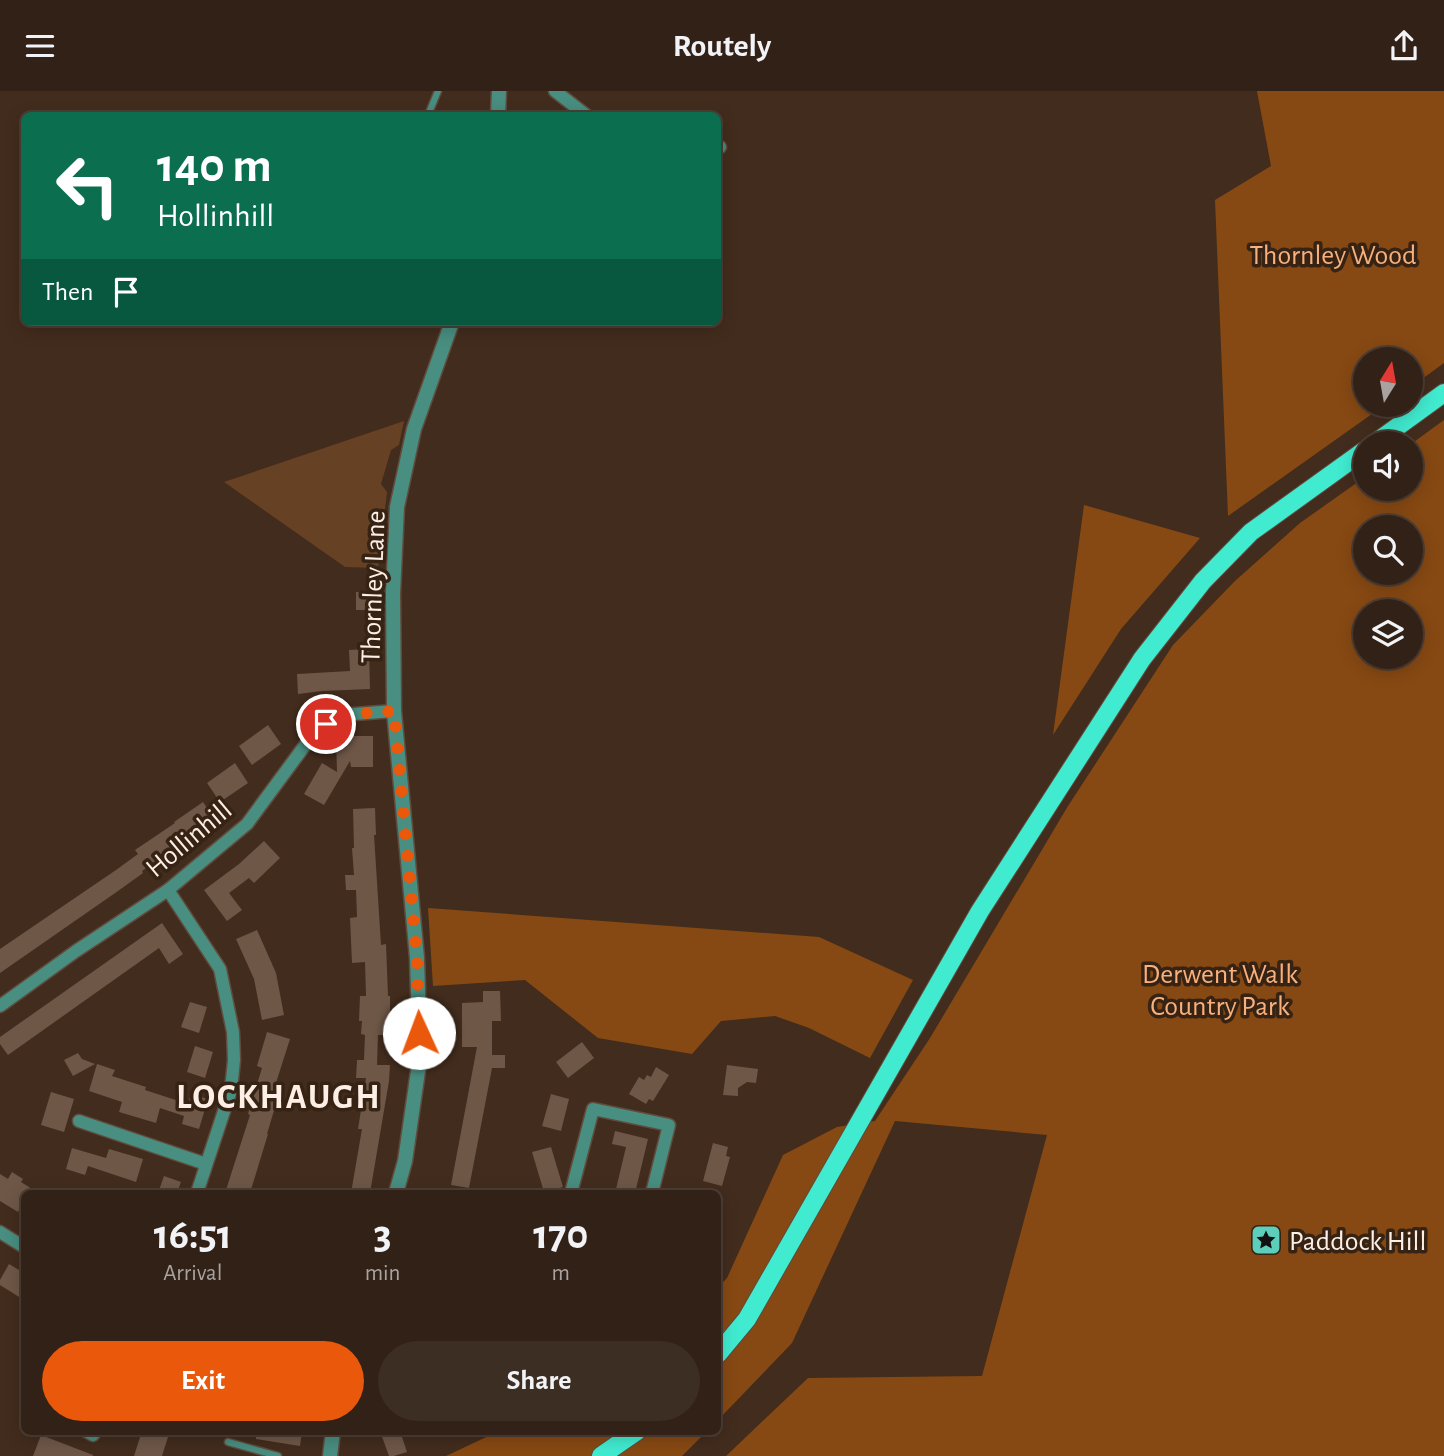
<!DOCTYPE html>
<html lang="en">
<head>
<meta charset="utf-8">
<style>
	body { margin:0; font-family:"Alegreya Sans",sans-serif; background:#3d2e23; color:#f1f3f6; height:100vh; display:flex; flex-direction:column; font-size:26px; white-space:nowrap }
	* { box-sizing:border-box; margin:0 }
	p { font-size:23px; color:#a8a3a1 }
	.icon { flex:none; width:38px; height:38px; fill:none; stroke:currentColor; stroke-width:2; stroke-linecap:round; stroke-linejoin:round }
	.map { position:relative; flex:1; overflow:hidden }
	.drawer { position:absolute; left:21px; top:1099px; width:700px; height:245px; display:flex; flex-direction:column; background:#322116; border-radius:10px; box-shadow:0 4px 18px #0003,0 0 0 2px #4d3e35 }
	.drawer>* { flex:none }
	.guide { position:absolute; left:21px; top:21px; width:700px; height:214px; border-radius:10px; box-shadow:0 4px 18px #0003,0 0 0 2px #4d3e35; background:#0b6e4f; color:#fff; overflow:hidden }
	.needle { width:46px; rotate:11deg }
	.buttons { position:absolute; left:1353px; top:256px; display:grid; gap:14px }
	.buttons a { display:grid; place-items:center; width:70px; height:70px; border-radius:50%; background:#322116; box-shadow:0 4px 18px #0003,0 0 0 2px #4d3e35; font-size:35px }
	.pin { position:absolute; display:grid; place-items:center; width:60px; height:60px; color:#fff; margin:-30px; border:4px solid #fff; border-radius:50%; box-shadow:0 2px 7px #0007 }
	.me { position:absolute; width:77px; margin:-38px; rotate:358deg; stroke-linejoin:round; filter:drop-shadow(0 0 5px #0008) }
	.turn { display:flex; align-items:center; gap:24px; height:147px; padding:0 21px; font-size:32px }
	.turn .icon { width:91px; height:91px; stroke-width:2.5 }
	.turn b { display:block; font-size:49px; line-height:60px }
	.then { display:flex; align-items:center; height:66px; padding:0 21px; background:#0003; gap:14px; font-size:26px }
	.eta { display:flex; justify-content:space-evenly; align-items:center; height:119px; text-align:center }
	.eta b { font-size:42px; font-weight:700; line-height:49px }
	.action { display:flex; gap:14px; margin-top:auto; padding:14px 21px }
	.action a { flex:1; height:80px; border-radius:42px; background:#ea580c; color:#fff; font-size:28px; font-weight:700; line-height:80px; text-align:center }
	.action a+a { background:#3d2e23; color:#f1f3f6 }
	header { display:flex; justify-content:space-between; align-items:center; height:91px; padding:0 21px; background:#322116; font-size:32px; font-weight:700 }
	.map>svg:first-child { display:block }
	.green { fill:#674124 }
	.forest { fill:#874913; fill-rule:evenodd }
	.building { fill:#6e5747 }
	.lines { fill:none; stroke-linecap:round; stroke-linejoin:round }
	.service-casing { stroke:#604b3d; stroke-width:9 }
	.minor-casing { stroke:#604b3d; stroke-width:15 }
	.tertiary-casing { stroke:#604b3d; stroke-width:17 }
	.primary-casing { stroke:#604b3d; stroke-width:20 }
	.service { stroke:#488e81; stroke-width:6 }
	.minor { stroke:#488e81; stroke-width:12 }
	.tertiary { stroke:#488e81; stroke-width:14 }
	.primary { stroke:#41ebd0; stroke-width:18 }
	.route { stroke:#ea580c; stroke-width:12; stroke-dasharray:0 21.6 }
	.labels { text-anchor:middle; stroke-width:7; stroke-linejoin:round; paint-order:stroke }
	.park-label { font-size:28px; fill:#f8b07c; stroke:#372314 }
	.street-label { font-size:28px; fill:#fdefe5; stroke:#372314 }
	.poi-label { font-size:28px; fill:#fdefe5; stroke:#372314; text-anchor:start }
	.district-label { font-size:35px; font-weight:bold; letter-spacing:2px; fill:#fdefe5; stroke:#372314 }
</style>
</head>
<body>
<header><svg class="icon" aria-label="menu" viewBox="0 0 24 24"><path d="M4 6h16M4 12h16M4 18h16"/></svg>Routely<svg class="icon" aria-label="share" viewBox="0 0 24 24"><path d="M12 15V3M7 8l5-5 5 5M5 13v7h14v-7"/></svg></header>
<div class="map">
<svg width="1444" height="1365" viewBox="0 0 1444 1365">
	<rect width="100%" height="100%" fill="#422c1d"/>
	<polygon class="green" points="404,330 399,354 391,359 381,393 387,401 378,477 345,476 224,391"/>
	<g class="forest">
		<polygon points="1257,0 1444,0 1444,272 1411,296 1410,268 1365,268 1365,313 1386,313 1228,425 1215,109 1271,75"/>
		<path d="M1444,329V1365H726L808,1287L982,1285L1047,1044L895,1030L792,1252L718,1329V1196L727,1187L783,1064L837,1036L875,1030L930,947L1068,715L1173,554L1235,490L1300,432L1365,386V397H1410L1411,353ZM1365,436H1410V481H1365ZM1365,520H1410V565H1365Z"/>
		<polygon points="1084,414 1200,447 1121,538 1053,644"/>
		<polygon points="428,817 819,846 913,889 870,967 809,937 775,925 721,930 692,963 598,947 525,889 433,895"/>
		<polygon points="497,1341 706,1341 682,1365 446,1365"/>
	</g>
	<g class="building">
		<polygon points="375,500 375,519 356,519 356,501"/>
		<polygon points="369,558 370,598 322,600 298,603 297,583 350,580 349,559"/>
		<polygon points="268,634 281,653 252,674 239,655"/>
		<polygon points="336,645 373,645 373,676 351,676 350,670 324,714 304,703 322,672 337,681"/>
		<polygon points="235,672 248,692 220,711 207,692"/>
		<polygon points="203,711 215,729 142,780 143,782 118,800 0,882 0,858 116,779 138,763 135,759 175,732 174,731"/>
		<polygon points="375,717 376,744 374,744 381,854 386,853 388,905 390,905 390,931 386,931 386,944 378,944 377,974 390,974 389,990 370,1102 351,1102 362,1038 358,1038 366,987 356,987 357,969 364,969 365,944 361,943 362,930 359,930 360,905 366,905 365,871 352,872 350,827 357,826 356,799 346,799 345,784 354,784 352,757 354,757 353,718"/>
		<polygon points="264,750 280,767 254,792 249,787 229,802 242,819 227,830 204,799 239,773"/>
		<polygon points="162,832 183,863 169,873 159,857 8,964 0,953 0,946"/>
		<polygon points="257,839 276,882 284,924 262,929 254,888 236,848"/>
		<polygon points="483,900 500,900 501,930 492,930 492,964 505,964 505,977 492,977 469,1097 451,1094 477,956 462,956 462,912 483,911"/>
		<polygon points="190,911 207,916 199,942 181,936"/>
		<polygon points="267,941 290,948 275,995 281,996 267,1043 268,1043 250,1102 225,1102 250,1024 248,1023 262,977 257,975"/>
		<polygon points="582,951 594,967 568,987 556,971"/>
		<polygon points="195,955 213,961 205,987 187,981"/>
		<polygon points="78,962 82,968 95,973 73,985 64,969"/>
		<polygon points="97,973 115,979 112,985 146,996 145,999 188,1013 191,1003 208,1008 199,1038 182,1033 184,1025 160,1017 156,1032 119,1021 122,1011 89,1000"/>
		<polygon points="727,974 758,978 756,992 747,991 738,997 738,1005 723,1004"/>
		<polygon points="656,976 669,984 653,1010 649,1008 646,1013 629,1003 639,986 644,989 647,984 651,986"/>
		<polygon points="51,1001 74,1008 64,1041 41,1034"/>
		<polygon points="551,1003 569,1008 561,1040 542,1035"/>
		<polygon points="615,1040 648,1048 635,1102 616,1098 626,1056 612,1053"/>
		<polygon points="713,1052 728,1056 726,1065 730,1066 722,1095 703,1090"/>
		<polygon points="551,1056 563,1096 544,1101 532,1061"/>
		<polygon points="72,1057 106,1067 109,1058 143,1068 136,1091 88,1075 85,1084 66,1078"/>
		<polygon points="12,1081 23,1088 21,1091 32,1098 29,1102 24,1102 24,1110 18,1121 0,1110 0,1083 8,1088"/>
		<polygon points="164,1085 181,1091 177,1102 158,1102"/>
		<polygon points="9,1173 24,1182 24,1209 0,1194 0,1189"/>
		<polygon points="142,1340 152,1340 168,1346 162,1365 134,1365"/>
		<polygon points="256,1340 302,1340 300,1355 256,1348"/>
		<polygon points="380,1340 400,1340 407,1361 394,1365 389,1365"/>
		<polygon points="41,1344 93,1364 93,1365 33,1365"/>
	</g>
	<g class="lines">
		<g class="service-casing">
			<g id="service">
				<polyline points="428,24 438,0"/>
				<polyline points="228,1351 278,1365"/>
			</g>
		</g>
		<g class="minor-casing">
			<g id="minor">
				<polyline points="555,0 586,24"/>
				<polyline points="718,56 720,56"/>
				<polyline points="168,799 220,878 233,941 234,969 231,999 197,1102"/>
				<polyline points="0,915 76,860 168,799 247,733 314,642 326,633 341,624 394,620"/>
				<polyline points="79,1030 206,1073"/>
				<polyline points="571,1102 593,1018 669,1034 652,1102"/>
				<polyline points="0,1141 24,1156"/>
				<polyline points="86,1340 93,1344 96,1340"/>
			</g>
		</g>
		<g class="tertiary-casing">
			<g id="tertiary">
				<polyline points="498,24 499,0"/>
				<polyline points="396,1102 405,1070 420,966 417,867 394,620 393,502 397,416 414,338 452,231"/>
				<polyline points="330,1365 333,1340"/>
			</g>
		</g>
		<g class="primary-casing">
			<g id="primary">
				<polyline points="1375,352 1444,302"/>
				<polyline points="718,1263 747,1228 980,820 1142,568 1203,490 1251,441 1365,359"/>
				<polyline points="601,1365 637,1340"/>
			</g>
		</g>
		<use href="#service" class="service"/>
		<use href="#minor" class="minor"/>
		<use href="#tertiary" class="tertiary"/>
		<use href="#primary" class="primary"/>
	</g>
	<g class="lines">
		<polyline class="route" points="326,633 341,624 394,620 417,867 419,942"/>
	</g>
	<defs>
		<g id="sight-square" transform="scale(1.575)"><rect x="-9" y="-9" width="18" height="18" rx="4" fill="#5cceba" stroke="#372314"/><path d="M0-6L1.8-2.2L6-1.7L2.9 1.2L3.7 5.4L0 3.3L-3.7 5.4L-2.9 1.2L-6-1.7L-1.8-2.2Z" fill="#111"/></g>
	</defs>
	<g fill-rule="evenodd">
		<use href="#sight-square" x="1266" y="1149"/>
	</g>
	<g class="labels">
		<g class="park-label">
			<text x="1333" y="173">Thornley Wood</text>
			<text x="1220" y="892">Derwent Walk<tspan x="1220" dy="32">Country Park</tspan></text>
		</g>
		<g class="street-label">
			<text transform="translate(372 496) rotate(-88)" y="10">Thornley Lane</text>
			<text transform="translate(188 747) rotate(-40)" y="10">Hollinhill</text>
		</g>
		<g class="poi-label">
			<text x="1289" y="1159">Paddock Hill</text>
		</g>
		<g class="district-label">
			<text x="279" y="1017">LOCKHAUGH</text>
		</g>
	</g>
</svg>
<div class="buttons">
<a><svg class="needle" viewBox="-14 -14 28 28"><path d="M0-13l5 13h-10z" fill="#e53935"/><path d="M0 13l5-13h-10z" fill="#a8a3a1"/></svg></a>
<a><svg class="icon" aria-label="sound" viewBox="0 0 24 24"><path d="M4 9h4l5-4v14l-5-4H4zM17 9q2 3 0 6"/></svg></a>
<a><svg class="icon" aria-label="search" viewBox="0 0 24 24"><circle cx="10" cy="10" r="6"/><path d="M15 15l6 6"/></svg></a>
<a><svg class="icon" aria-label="layers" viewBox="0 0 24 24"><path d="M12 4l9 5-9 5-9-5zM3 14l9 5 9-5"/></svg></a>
</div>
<div class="pin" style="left:326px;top:633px;background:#d93025"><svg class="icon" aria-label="arrive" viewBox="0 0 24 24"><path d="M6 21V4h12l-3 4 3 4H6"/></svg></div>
<svg class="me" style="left:419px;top:942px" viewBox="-20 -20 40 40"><circle r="19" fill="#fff"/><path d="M0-13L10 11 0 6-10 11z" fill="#ea580c"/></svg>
<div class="guide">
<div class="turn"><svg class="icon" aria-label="left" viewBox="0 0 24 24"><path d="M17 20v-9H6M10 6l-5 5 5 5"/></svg><div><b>140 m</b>Hollinhill</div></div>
<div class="then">Then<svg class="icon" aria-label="arrive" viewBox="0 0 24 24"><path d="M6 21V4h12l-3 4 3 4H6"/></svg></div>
</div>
<section class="drawer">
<div class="eta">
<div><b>16:51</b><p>Arrival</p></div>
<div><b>3</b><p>min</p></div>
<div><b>170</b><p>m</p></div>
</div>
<div class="action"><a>Exit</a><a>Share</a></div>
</section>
</div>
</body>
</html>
